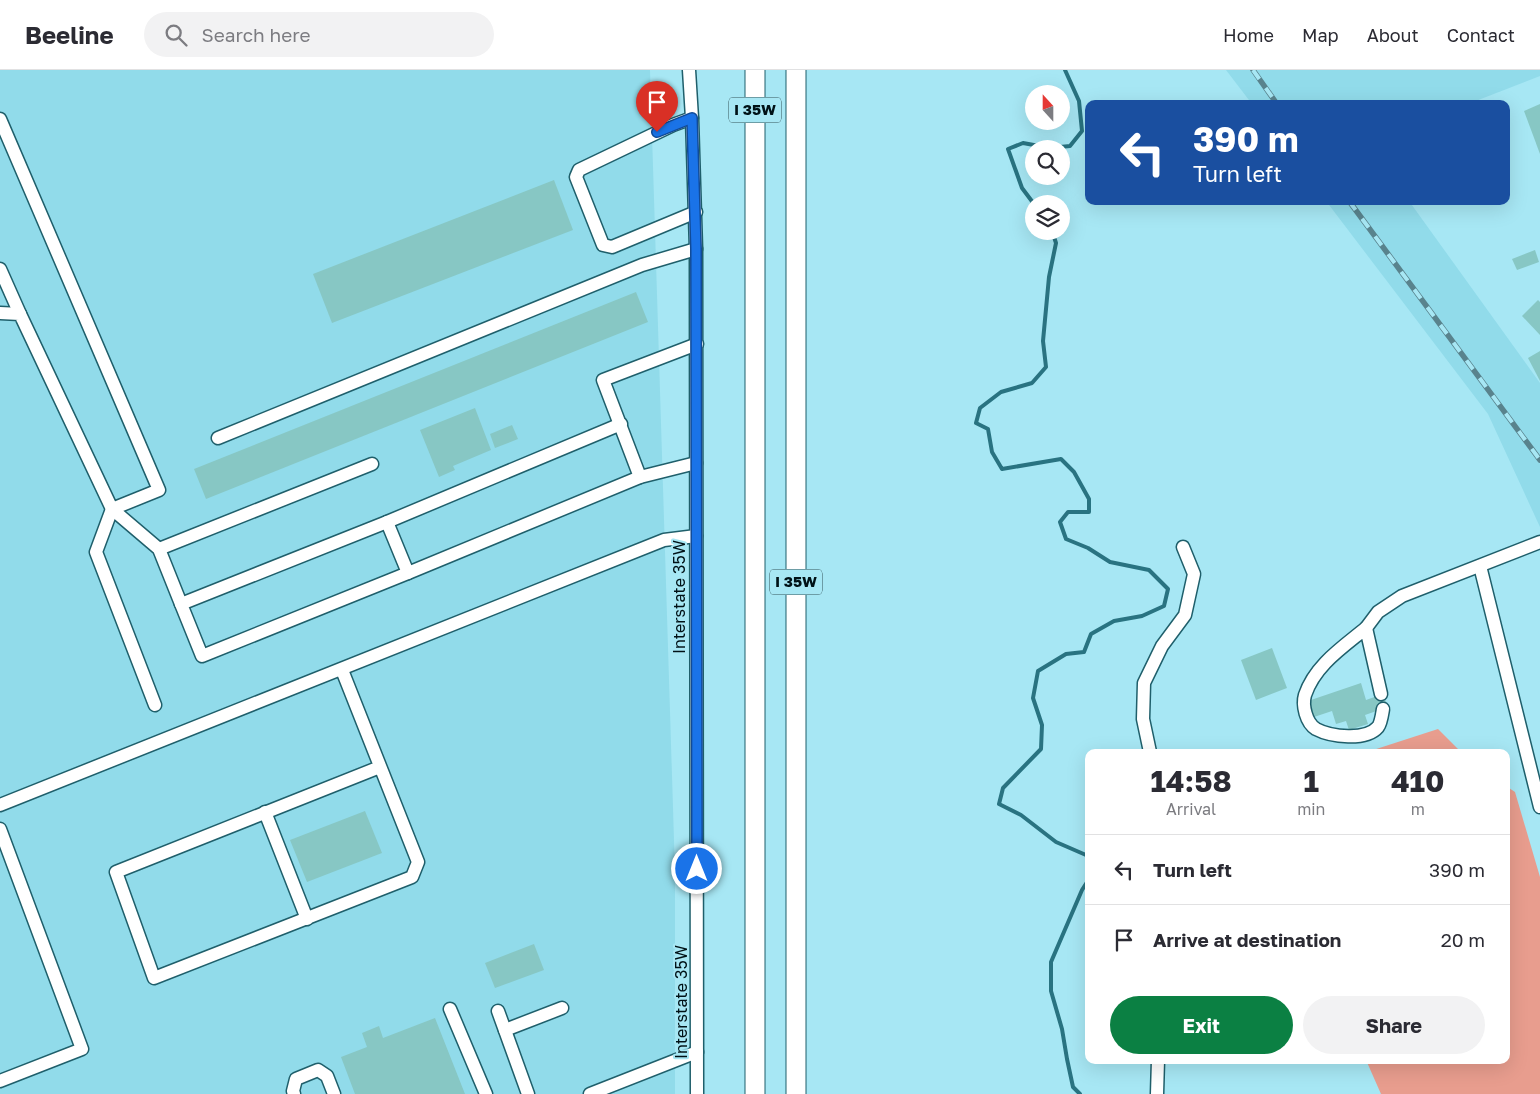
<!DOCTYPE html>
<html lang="en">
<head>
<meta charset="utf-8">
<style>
	body { margin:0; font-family:"Golos Text",sans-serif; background:#f2f2f3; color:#2b2b33; height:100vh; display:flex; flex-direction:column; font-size:19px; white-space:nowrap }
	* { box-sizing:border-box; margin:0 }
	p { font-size:16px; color:#7c7c81 }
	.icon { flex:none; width:28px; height:28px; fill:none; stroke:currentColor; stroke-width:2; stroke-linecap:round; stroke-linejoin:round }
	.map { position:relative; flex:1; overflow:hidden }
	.panel { position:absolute; left:1085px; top:679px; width:425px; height:315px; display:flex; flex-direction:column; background:#fff; border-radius:10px; box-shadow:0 5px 20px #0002 }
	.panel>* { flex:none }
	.hud { position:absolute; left:1085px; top:30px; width:425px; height:105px; border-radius:10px; box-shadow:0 5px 20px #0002; background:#1a4fa0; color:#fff; overflow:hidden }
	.needle { width:32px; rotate:339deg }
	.tools { position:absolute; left:1025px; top:15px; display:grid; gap:10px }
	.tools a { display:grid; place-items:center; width:45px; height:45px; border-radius:50%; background:#fff; box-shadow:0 5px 20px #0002; font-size:25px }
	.pin { position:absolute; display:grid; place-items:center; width:42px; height:42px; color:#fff; margin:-51px -21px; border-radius:50% 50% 50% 0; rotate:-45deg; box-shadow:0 0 5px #0007 }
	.pin .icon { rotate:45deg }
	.me { position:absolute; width:55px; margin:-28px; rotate:0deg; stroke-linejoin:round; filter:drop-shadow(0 0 4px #0008) }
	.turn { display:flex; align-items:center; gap:18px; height:105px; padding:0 25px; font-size:22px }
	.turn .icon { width:65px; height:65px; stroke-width:2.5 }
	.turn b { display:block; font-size:35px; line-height:42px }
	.eta { display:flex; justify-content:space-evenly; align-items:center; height:85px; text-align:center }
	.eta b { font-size:30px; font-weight:700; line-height:35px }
	.button { display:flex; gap:10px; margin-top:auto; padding:10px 25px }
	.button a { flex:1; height:58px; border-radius:30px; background:#0b8043; color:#fff; font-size:20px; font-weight:700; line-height:58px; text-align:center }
	.button a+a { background:#f2f2f3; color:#2b2b33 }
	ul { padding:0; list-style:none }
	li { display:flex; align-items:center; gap:15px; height:70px; padding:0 25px; border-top:1px solid #e1e1e2 }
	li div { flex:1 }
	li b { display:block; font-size:19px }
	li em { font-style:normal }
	header { display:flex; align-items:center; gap:30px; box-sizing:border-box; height:70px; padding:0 25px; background:#fff; border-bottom:1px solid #e1e1e2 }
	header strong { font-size:24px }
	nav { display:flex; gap:28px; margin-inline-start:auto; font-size:18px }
	.search { width:350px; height:45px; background:#f2f2f3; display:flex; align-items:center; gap:12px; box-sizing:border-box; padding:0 18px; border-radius:28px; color:#7c7c81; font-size:19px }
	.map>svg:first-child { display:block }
	.built { fill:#91dbea }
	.green { fill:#e89d8e }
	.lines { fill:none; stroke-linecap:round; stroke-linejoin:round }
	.stream { stroke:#297381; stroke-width:4 }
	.building { fill:#87c7c4 }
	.minor-casing { stroke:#1f5f6b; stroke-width:15 }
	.highway-casing { stroke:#1f5f6b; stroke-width:21 }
	.minor { stroke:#fff; stroke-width:12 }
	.highway { stroke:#fff; stroke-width:19 }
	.rail-casing { stroke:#59838d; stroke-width:5.5 }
	.rail { stroke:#a7e7f4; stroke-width:4; stroke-dasharray:11; stroke-linecap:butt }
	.route-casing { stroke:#114b97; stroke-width:12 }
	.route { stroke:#1a73e8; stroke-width:9 }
	.labels { text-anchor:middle; stroke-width:4; stroke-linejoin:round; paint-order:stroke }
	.shield { fill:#a7e7f4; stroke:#325259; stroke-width:1 }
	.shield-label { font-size:15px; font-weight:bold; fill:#001217 }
	.street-label { font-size:16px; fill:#001217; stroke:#a7e7f4 }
</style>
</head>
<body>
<header>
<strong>Beeline</strong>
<div class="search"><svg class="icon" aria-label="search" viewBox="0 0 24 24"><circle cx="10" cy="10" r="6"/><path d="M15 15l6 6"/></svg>Search here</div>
<nav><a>Home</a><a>Map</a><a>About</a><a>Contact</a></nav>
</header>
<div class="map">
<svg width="1540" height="1024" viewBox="0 0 1540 1024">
	<rect width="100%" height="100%" fill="#a7e7f4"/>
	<g class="built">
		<polygon points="0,0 650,0 675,802 675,1024 0,1024"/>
		<polygon points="1226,0 1540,0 1540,6 1468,34 1252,34"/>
		<polygon points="1326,131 1409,131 1540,313 1540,457 1488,344"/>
	</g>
	<g class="green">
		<polygon points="1438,659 1461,682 1367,682"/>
		<polygon points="1506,716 1515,722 1540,807 1540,1024 1381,1024 1366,990 1506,990"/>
	</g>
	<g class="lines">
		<g class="stream">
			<polyline points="1034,134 1022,118 1008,79 1023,73 1050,78 1070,76 1082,61 1079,31 1065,0"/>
			<polyline points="1052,161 1056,173 1049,207 1043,271 1046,297 1032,313 1001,322 980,338 976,353 988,359 992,382 1002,399 1061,389 1074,402 1089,429 1089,442 1068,442 1060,452 1066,469 1088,478 1110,492 1149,500 1168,519 1164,536 1142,546 1114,551 1091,564 1084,582 1066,584 1038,601 1033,628 1042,655 1041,679 1003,718 999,734 1021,745 1056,772 1086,785 1089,790"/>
			<polyline points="1080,1024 1073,1017 1067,989 1062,959 1051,921 1051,892 1082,820 1089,809"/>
		</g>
	</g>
	<g class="building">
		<polygon points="1540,34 1540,84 1524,41"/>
		<polygon points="554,110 573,160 332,253 313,204"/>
		<polygon points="1535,180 1539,192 1517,200 1512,189"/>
		<polygon points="636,222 648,252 206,429 194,399"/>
		<polygon points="1538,230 1540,232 1540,265 1522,246"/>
		<polygon points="1540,281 1540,311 1528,288"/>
		<polygon points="475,338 491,380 453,396 455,400 439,407 420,360"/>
		<polygon points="512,355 518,369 495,378 490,364"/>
		<polygon points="1272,578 1287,618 1256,630 1241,590"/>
		<polygon points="1361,613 1366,630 1383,624 1388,637 1365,645 1368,654 1349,660 1346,651 1336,654 1332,641 1314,647 1308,631"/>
		<polygon points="365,741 382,783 307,812 290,770"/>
		<polygon points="534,874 544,900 495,918 485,893"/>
		<polygon points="435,948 465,1024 355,1024 341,987 367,977 362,963 379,956 383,968"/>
	</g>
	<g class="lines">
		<g class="minor-casing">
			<g id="minor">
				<polyline points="689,0 692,48 696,179 697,1024"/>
				<polyline points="692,48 673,55 579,100 576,107 603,175 612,177 696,142"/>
				<polyline points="0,49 159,420 112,439 96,482 155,635"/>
				<polyline points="0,199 20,244"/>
				<polyline points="0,243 20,244 112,439 159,479 181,534"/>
				<polyline points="621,354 387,452 408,503 640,407 696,393"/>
				<polyline points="218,368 642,195 696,179"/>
				<polyline points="640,407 603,310 697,274"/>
				<polyline points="387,452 181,534 202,586 408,503"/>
				<polyline points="159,479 372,394"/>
				<polyline points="1480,496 1540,737"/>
				<polyline points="1366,558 1378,542 1402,526 1540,472"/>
				<polyline points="342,600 418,792 412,807 154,908 116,802 380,697"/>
				<path d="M1381,624L1366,558C1343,577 1315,595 1305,625C1302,635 1306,653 1316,659C1331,667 1366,671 1378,657C1381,653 1382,645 1383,639"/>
				<polyline points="1150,682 1143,649 1144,613 1162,576 1185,545 1194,504 1183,477"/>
				<polyline points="0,735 664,470 696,466"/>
				<polyline points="265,742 307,849"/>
				<polyline points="0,759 82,979 0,1011"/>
				<polyline points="450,939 486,1024"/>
				<polyline points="498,941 528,1024"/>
				<polyline points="505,960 562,938"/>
				<polyline points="294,1024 293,1021 296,1009 318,1000 327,1006 334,1024"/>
				<polyline points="590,1024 697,982"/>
				<polyline points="1157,1024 1158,990"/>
			</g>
		</g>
		<g class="highway-casing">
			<g id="highway">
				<polyline points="755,0 755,1024"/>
				<polyline points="796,0 796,1024"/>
			</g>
		</g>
		<use href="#minor" class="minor"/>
		<use href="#highway" class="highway"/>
		<g class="rail-casing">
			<g id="rail">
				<polyline points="1253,0 1277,34"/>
				<polyline points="1349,131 1540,390"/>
			</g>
		</g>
		<use href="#rail" class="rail"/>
	</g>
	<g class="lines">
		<g class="route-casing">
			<polyline id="route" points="657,62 692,48 696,179 697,799"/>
		</g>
		<use href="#route" class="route"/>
	</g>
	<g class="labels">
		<g class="shield">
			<rect x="729" y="27.5" width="52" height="25" rx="4"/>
			<rect x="770" y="499.5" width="52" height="25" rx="4"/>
		</g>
		<g class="shield-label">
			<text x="755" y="45">I 35W</text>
			<text x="796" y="517">I 35W</text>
		</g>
		<g class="street-label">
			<text transform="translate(679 527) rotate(-90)" y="6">Interstate 35W</text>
			<text transform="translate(681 932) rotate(-90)" y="6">Interstate 35W</text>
		</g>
	</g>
</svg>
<div class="tools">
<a><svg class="needle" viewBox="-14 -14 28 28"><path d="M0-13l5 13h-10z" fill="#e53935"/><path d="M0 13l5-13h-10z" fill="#7c7c81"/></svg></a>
<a><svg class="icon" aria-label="search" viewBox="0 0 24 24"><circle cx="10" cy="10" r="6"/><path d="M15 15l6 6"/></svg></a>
<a><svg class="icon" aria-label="layers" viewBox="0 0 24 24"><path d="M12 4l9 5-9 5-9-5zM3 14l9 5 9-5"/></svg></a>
</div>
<div class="pin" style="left:657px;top:62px;background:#d93025"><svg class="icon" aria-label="arrive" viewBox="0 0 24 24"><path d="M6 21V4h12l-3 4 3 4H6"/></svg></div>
<svg class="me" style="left:697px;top:799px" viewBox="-20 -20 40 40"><circle r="17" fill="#1a73e8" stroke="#fff" stroke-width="3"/><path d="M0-11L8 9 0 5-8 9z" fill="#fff"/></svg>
<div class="hud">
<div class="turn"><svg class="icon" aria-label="left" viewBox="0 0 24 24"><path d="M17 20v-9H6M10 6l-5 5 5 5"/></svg><div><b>390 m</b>Turn left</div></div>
</div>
<section class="panel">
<div class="eta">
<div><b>14:58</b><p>Arrival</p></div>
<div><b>1</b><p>min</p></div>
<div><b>410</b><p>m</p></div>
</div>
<ul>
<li><svg class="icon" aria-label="left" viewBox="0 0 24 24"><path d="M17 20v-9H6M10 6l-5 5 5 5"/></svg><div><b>Turn left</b></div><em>390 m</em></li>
<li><svg class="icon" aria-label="arrive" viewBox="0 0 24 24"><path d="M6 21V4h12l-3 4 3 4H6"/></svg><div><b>Arrive at destination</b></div><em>20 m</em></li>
</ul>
<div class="button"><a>Exit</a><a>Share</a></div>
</section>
</div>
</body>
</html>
